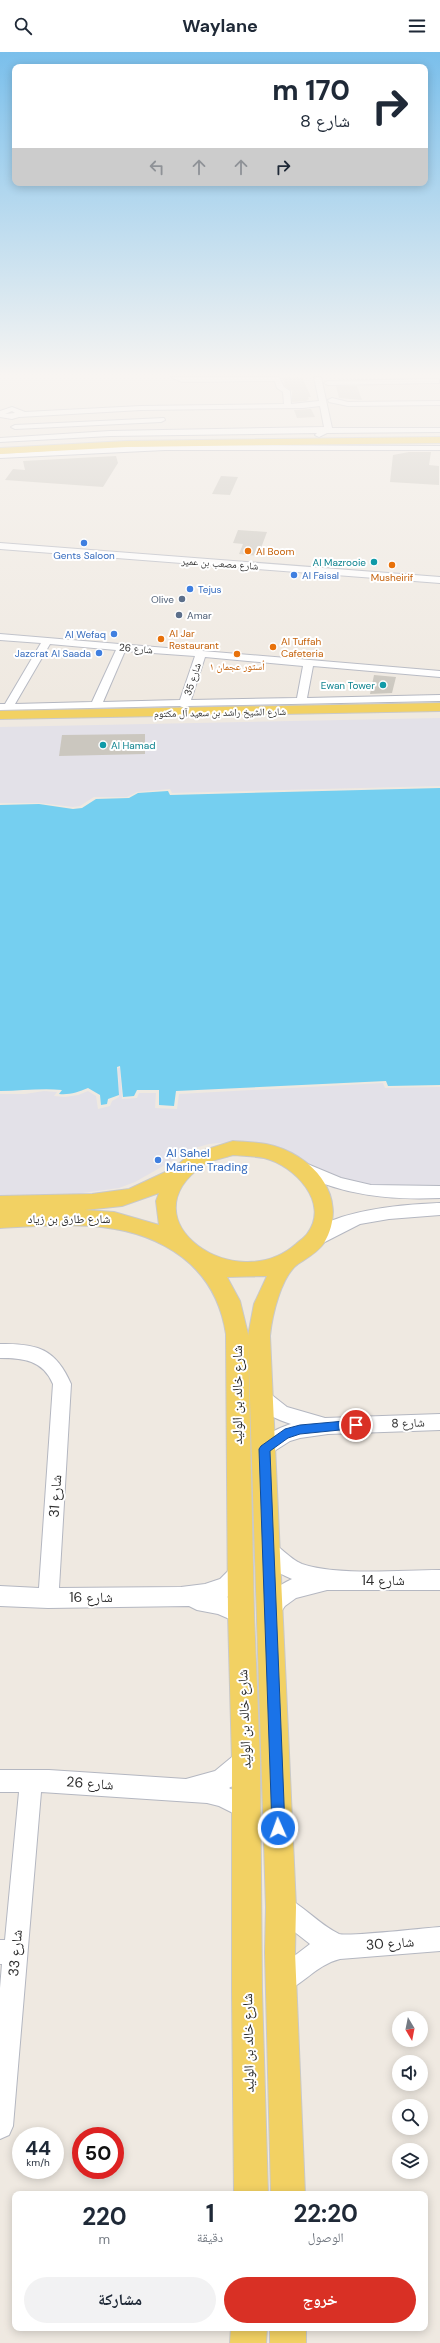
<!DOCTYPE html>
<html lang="ar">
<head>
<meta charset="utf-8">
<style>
	body { margin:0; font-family:"DM Sans","Noto Naskh Arabic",sans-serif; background:#f2f2f3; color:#1f2937; direction:rtl; height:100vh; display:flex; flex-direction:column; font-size:15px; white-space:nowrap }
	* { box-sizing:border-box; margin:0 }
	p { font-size:13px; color:#747a83 }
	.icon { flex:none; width:22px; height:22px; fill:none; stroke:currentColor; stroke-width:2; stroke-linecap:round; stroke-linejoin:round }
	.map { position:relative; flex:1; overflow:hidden; direction:ltr }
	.drawer { position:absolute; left:12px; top:2139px; width:416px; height:140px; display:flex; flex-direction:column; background:#fff; border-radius:8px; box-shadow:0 2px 10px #0003; direction:rtl }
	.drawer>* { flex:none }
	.banner { position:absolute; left:12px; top:12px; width:416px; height:122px; border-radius:8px; box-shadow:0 2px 10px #0003; direction:rtl; background:#fff; color:#1f2937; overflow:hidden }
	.needle { width:26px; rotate:170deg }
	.controls { position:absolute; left:392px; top:1959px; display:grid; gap:8px }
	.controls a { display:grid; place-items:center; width:36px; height:36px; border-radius:50%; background:#fff; box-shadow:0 2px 10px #0003; font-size:20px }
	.speed { position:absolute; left:12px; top:2075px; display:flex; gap:8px; font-size:20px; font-weight:700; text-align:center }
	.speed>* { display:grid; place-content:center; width:52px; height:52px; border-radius:50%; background:#fff; box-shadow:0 2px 10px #0003; line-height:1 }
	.speed small { font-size:10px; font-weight:400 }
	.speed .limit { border:6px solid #d22; background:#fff; color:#111 }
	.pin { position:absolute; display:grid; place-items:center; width:34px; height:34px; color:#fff; margin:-17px; border:2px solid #fff; border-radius:50%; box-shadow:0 1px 4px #0007 }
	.me { position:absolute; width:44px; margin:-22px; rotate:358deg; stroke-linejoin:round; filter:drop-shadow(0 0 3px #0008) }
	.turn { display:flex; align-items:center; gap:14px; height:84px; padding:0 12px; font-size:18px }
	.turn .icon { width:52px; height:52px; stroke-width:2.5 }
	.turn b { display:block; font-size:28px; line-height:34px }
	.lanes { display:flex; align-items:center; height:38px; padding:0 12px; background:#0003; justify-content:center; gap:20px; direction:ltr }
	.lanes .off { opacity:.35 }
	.eta { display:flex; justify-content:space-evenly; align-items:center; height:68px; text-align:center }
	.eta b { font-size:24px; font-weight:700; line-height:28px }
	.cta { display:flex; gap:8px; margin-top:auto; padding:8px 12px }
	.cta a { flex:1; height:46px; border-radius:24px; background:#d93025; color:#fff; font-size:16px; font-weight:700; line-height:46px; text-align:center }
	.cta a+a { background:#f2f2f3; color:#1f2937 }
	header { display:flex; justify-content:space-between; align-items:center; height:52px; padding:0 12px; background:#fff; font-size:18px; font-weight:700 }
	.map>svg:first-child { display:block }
	.industrial { fill:#e3e1e8 }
	.water { fill:#75cff0 }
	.building { fill:#cbc7bf }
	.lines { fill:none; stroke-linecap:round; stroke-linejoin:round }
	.minor-casing { stroke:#b4b7c1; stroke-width:2 }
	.major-casing { stroke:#c9c9c9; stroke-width:2 }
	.minor { fill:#fff; fill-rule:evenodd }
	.major { fill:#f2d163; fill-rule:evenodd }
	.route { fill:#1a73e8; stroke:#114b97 }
	.shop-dot { fill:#3f7fe0; stroke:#fff; stroke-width:1.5 }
	.food-dot { fill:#e8710a; stroke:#fff; stroke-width:1.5 }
	.culture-dot { fill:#0f9aa8; stroke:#fff; stroke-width:1.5 }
	.service-dot { fill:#5c6f8a; stroke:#fff; stroke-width:1.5 }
	.labels { text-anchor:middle; stroke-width:4; stroke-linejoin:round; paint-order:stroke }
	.far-food-label { font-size:10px; fill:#c56008; stroke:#fff; text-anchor:start }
	.far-shop-label { font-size:10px; fill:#366cbe; stroke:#fff; text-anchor:start }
	.far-culture-label { font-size:10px; fill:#0d838f; stroke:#fff; text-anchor:end }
	.far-street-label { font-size:10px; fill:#2e2e2e; stroke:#fff }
	.far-service-label { font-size:10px; fill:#4e5e75; stroke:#fff; text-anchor:end }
	.shop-label { font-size:12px; fill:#366cbe; stroke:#fff; text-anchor:start }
	.street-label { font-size:12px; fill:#2e2e2e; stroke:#fff }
	.near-street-label { font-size:14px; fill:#2e2e2e; stroke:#fff }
</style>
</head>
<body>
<header><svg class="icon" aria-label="menu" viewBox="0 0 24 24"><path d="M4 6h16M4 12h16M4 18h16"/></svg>Waylane<svg class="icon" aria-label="search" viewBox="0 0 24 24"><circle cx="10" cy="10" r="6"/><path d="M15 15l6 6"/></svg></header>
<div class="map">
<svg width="440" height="2291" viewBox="0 0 440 2291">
	<rect width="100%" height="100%" fill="#efe9e1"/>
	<g class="industrial">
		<polygon points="440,666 440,734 172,741 170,737 137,740 127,745 94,745 80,754 73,755 40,751 0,751 0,675"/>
		<polygon points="118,1016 120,1016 122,1047 137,1046 139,1041 156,1041 155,1056 177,1057 179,1042 383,1031 385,1036 440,1035 440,1135 374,1137 314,1117 289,1100 273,1094 240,1089 209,1092 195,1096 135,1130 119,1136 75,1142 0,1144 0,1042 25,1042 44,1039 57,1040 54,1044 65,1045 78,1043 88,1039 96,1044 98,1057 110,1054 112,1049 119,1045"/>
	</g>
	<path class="water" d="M440,736V1033L388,1034L386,1029L176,1039L174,1054L159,1053V1038H137L134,1044L123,1045L120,1014L117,1015L119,1043L108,1047L107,1052L101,1053L100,1043L88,1036C78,1040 70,1043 59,1042L62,1038C41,1036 21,1039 0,1039V753L39,752L73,757L82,756L96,747L129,746L138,741L168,739L170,743Z"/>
	<g class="building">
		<polygon points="283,325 302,325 311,345 308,345 309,347 306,349 292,350 292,339 285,334"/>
		<polygon points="336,334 357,334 362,348 339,346"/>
		<polygon points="311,357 315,365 297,366 294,358"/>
		<polygon points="409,400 431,400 429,413 439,414 439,433 390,430 393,403"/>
		<polygon points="116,404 118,411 103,435 5,428 13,417 25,418 23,409"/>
		<polygon points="221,424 238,425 230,443 212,442"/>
		<polygon points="238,478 267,480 258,504 239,502 243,492 233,491"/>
		<polygon points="374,623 396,625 392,641 370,642"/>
		<polygon points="145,682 145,702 59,704 62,683"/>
	</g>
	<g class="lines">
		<g class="minor-casing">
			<g id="minor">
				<path d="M171,325H279L284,335L290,339L291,352L319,349L314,325H321L332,376H440V380L327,381L319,385L315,383L317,381L110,384L0,390V386L110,379L324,375L320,354L303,356L141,358L19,365L12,367L0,365V359L12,355L25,360L141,354L284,352L283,340L277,336L275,329L182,330ZM12,359L15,361L5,362Z"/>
				<polygon points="439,327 439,331 328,333 324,331 328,329"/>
				<polygon points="332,346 348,350 440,349 440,353 348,354 329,350 328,348"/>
				<polygon points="164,366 165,368 161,370 15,377 11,375 15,373"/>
				<polygon points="220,393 440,394 440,398 165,398 0,406 0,402 110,395"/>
				<polygon points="0,491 440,525 440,531 0,497"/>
				<path d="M0,582L440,619V625L313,614L307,646L440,643V649L188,654L184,656L180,654L0,658V652H5L41,591L0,588ZM50,592L116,598L92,650L15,652ZM125,599L195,604L180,648L103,650ZM205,605L303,614L297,646L191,648Z"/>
				<path d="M305,1111L341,1126L371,1133L440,1134V1146C390,1148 345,1144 299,1121L297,1117L299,1113Z"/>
				<path d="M440,1151V1163L389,1167L360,1172L313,1196L307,1194L305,1189C321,1158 409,1152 440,1151Z"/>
				<path d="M0,1292C37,1291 56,1297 71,1332L59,1536L181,1535L205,1532L220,1527L234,1513L241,1510L248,1513L251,1520C247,1530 237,1540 227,1545L248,1555L251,1562L248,1569L241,1572L218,1562L197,1558L189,1554L48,1556L0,1554V1534L39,1536L53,1332C43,1308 23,1306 0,1306Z"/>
				<path d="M262,1338L268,1340L287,1355L325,1366L440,1362V1378L328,1382L300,1386L290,1389L265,1405L258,1403L256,1397C261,1384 278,1376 291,1372C277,1368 260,1360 253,1346L256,1340Z"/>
				<path d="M267,1488C280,1493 288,1506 302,1512C337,1524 401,1518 440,1518V1538H327L296,1546L285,1554L278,1564L271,1567L264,1564L261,1557C267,1542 277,1534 292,1527C277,1521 264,1512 257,1497L260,1490Z"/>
				<path d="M246,1697L254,1700L257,1708C252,1721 242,1730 229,1736L253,1748L256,1756L253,1764L245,1767L219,1754L207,1751L41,1740L13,2074L9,2083L0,2087V1936L2,1912H0V1888H5L19,1740H0V1718H49L186,1727L215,1719L238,1700Z"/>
				<path d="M281,1843C303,1852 318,1872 339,1882C348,1885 425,1876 440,1875V1899L340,1907C316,1913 303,1933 281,1942L272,1939L269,1930L272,1921L310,1892L273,1863L269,1855L273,1847Z"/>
			</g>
		</g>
		<g class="major-casing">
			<g id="major">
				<polygon points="440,385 440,391 126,395 0,402 0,396 126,389"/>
				<polygon points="440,651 440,659 0,667 0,659"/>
				<path d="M233,1089C244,1090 256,1090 266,1092C312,1101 351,1145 324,1191C318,1200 307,1206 298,1212C281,1224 272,1264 270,1284L296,1855L295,1900L305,2142H271L265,1900L266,1855L248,1284L254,1252L267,1224L227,1225L240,1249L248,1282L254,1562L260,1708L262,1939L268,2142H234L232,1939V1708L228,1562L226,1282C221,1250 208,1225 182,1205C129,1165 63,1173 0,1176V1160L25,1159L0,1160V1144L92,1142L129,1137L174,1116L189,1103ZM233,1103C243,1104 254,1104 264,1106C294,1113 331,1151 307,1182C304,1186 299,1189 296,1192C236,1245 125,1169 202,1114C210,1108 224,1106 233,1103ZM159,1141L156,1149L159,1173L114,1160L85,1158L122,1154Z"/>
				<polygon points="231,2276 267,2276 266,2291 230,2291"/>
				<rect x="270" y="2276" width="36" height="15"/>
			</g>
		</g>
		<use href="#minor" class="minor"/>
		<use href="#major" class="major"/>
	</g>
	<linearGradient id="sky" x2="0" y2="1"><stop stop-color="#7abfeb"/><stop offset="0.5" stop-color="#f8f5f2"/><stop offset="1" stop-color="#f8f5f2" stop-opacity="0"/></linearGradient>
	<rect width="440" height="646" fill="url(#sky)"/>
	<polygon class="route" points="356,1368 361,1373 360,1376 300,1382 288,1386 270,1399 285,1776 283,1781 278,1783 273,1781 272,1776 259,1397 261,1394 285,1377 300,1373"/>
	<g class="shop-dot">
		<circle cx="84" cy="491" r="4"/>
		<circle cx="294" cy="523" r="4"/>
		<circle cx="190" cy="537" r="4"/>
		<circle cx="114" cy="582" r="4"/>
		<circle cx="99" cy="601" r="4"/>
		<circle cx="158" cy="1108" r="4"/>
	</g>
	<g class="food-dot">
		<circle cx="248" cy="499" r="4"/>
		<circle cx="392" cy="513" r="4"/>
		<circle cx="161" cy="587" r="4"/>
		<circle cx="273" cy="595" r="4"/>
		<circle cx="237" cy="602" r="4"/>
	</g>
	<g class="culture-dot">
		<circle cx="374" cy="510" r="4"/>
		<circle cx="383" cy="633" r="4"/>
		<circle cx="103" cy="693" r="4"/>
	</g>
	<g class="service-dot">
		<circle cx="182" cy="547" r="4"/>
		<circle cx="179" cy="563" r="4"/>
	</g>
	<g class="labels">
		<g class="far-food-label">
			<text x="256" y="503">Al Boom</text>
			<text x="392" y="529" text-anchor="middle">Musheirif</text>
			<text x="169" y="585">Al Jar<tspan x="169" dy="12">Restaurant</tspan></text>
			<text x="281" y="593">Al Tuffah<tspan x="281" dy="12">Cafeteria</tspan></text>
			<text x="237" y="618" text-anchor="middle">أستور عجمان ١</text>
		</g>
		<g class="far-shop-label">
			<text x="84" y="507" text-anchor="middle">Gents Saloon</text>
			<text x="302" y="527">Al Faisal</text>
			<text x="198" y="541">Tejus</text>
			<text x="106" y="586" text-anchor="end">Al Wefaq</text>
			<text x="91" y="605" text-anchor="end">Jazcrat Al Saada</text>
		</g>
		<g class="far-culture-label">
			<text x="366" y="514">Al Mazrooie</text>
			<text x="375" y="637">Ewan Tower</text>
			<text x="111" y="697" text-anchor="start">Al Hamad</text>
		</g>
		<g class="far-street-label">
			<text transform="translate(220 511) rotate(4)" y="4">شارع مصعب بن عمير</text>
			<text transform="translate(136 596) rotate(5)" y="4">شارع 26</text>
			<text transform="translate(192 627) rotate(-72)" y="4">شارع 35</text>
			<text transform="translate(220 660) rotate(-1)" y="4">شارع الشيخ راشد بن سعيد آل مكتوم</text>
		</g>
		<g class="far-service-label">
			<text x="174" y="551">Olive</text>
			<text x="187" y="567" text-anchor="start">Amar</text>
		</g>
		<g class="shop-label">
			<text x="166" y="1105">Al Sahel<tspan x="166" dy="14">Marine Trading</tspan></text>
		</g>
		<g class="street-label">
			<text x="69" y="1171">شارع طارق بن زياد</text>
			<text transform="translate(408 1371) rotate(-2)" y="4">شارع 8</text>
		</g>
		<g class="near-street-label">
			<text transform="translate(237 1343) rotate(-90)" y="5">شارع خالد بن الوليد</text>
			<text transform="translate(55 1444) rotate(-86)" y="5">شارع 31</text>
			<text x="383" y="1533">شارع 14</text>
			<text x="91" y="1550">شارع 16</text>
			<text transform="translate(244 1667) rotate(-92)" y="5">شارع خالد بن الوليد</text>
			<text transform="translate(90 1731) rotate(4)" y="5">شارع 26</text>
			<text transform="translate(390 1891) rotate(-4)" y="5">شارع 30</text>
			<text transform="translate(15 1901) rotate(-85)" y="5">شارع 33</text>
			<text transform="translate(248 1991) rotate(-91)" y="5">شارع خالد بن الوليد</text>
		</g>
	</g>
</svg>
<div class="controls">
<a><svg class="needle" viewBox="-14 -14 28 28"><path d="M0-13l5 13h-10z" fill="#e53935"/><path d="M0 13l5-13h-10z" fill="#747a83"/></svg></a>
<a><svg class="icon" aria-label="sound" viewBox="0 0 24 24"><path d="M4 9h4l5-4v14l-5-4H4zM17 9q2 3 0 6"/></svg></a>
<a><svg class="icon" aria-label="search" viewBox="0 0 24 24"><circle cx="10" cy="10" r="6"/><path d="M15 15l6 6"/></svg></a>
<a><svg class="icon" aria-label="layers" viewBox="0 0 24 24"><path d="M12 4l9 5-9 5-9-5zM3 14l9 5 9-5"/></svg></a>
</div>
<div class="speed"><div>44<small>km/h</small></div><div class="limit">50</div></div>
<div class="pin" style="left:356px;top:1373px;background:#d93025"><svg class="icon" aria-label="arrive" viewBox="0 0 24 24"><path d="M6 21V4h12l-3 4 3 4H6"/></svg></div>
<svg class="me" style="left:278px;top:1776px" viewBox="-20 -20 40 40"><circle r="17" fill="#1a73e8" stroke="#fff" stroke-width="3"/><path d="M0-11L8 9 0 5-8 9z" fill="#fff"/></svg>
<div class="banner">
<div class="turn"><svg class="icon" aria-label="right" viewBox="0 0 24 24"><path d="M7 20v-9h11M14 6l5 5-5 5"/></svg><div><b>170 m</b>شارع 8</div></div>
<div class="lanes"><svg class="icon off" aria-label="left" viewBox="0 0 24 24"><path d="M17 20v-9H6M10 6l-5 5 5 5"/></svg><svg class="icon off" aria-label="ahead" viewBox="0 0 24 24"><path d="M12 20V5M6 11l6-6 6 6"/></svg><svg class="icon off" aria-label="ahead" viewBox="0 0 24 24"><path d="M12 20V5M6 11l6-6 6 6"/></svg><svg class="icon" aria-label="right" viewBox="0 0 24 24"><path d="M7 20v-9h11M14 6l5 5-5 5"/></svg></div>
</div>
<section class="drawer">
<div class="eta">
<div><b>22:20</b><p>الوصول</p></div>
<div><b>1</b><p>دقيقة</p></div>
<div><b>220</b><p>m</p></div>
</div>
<div class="cta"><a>خروج</a><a>مشاركة</a></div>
</section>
</div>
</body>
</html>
